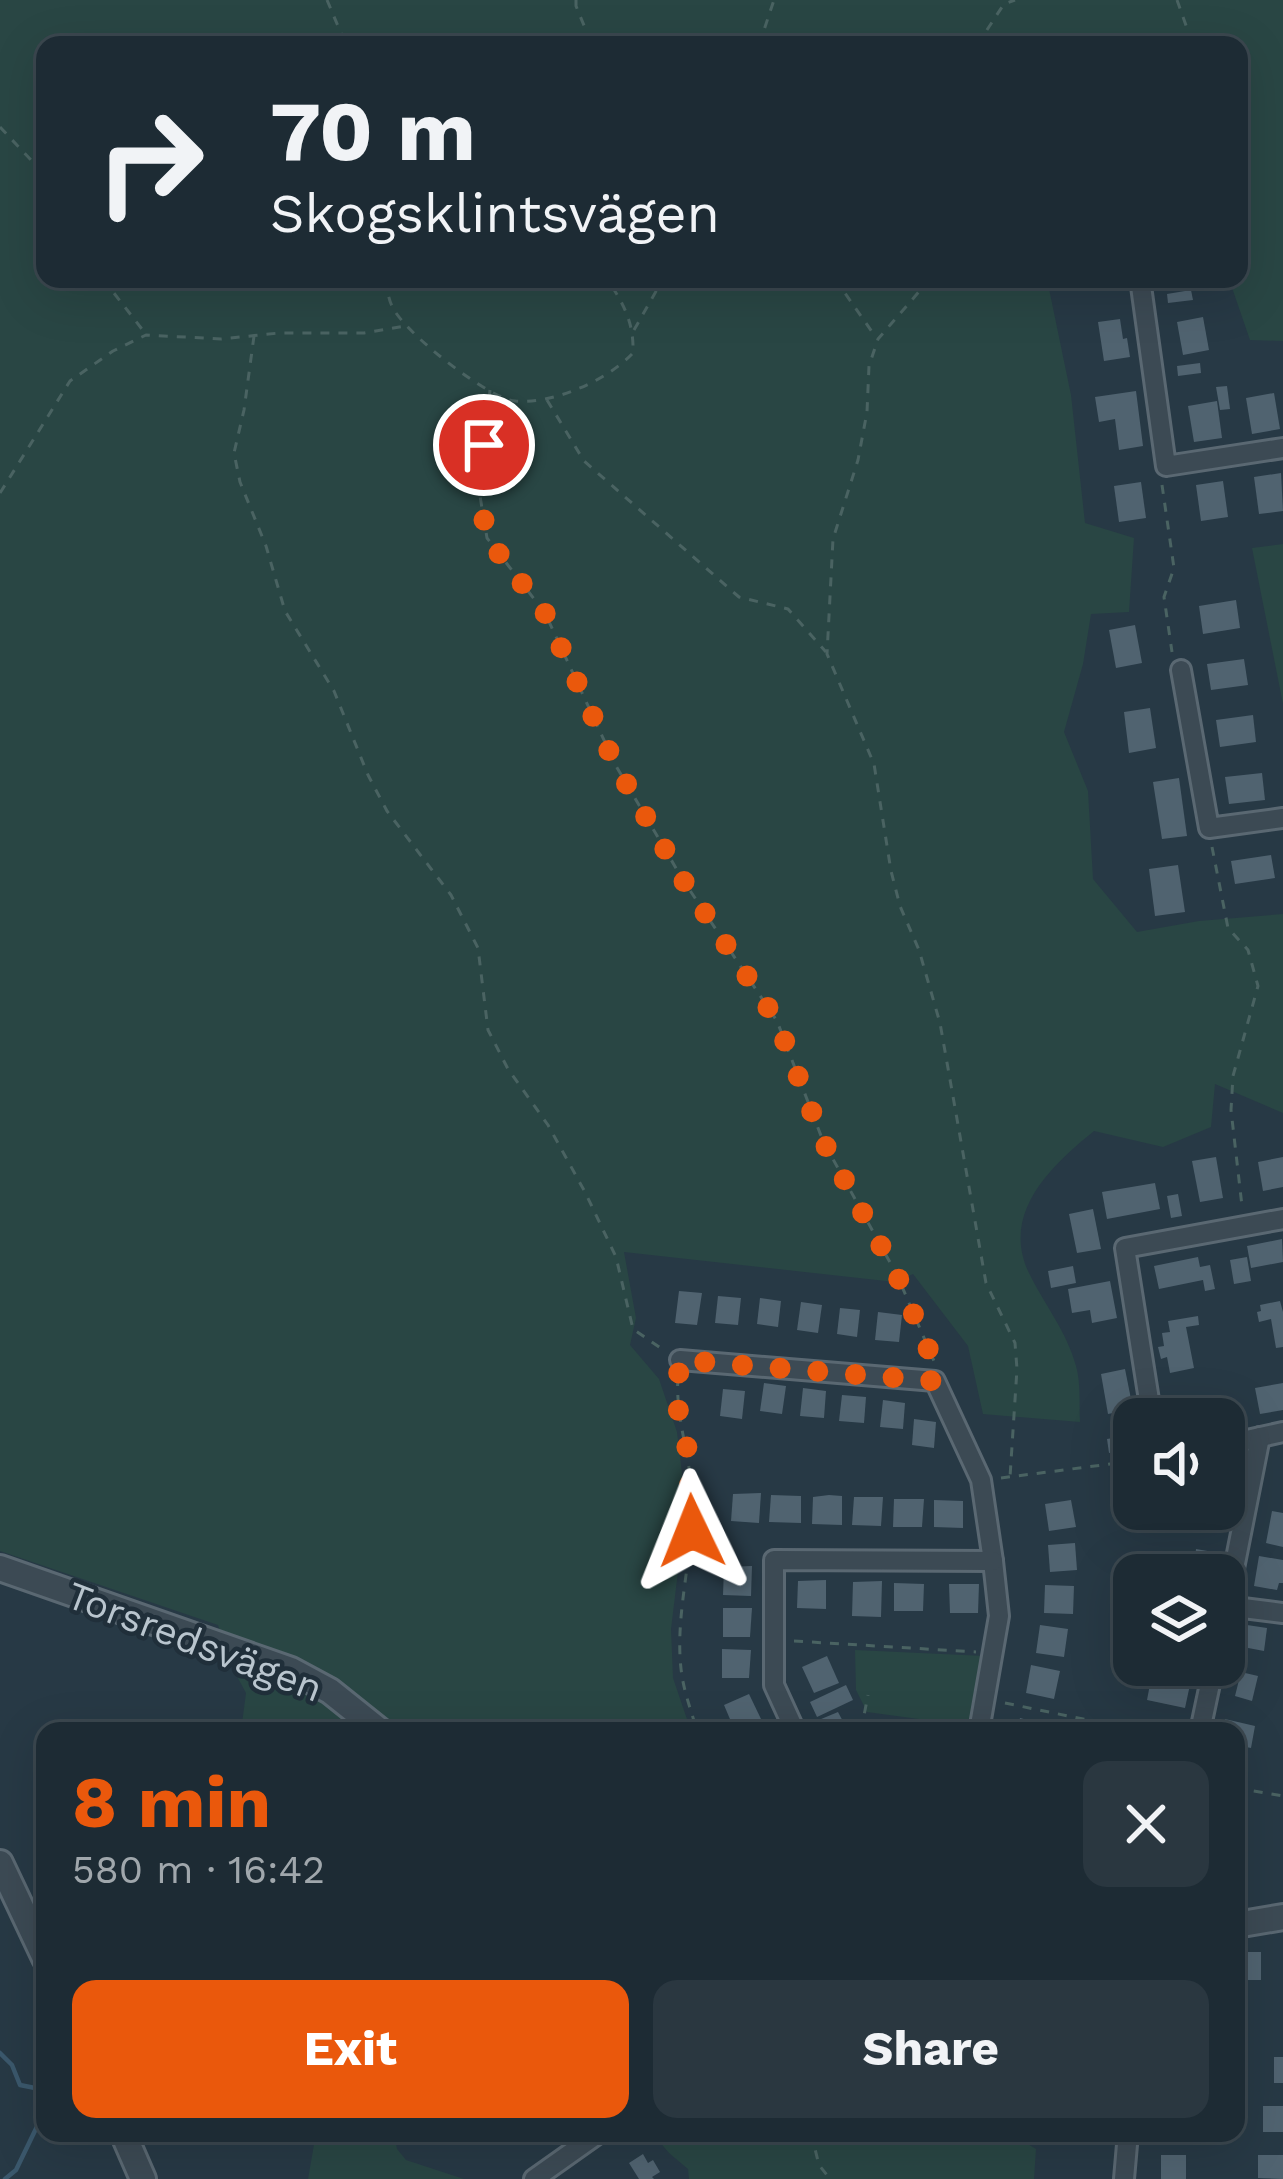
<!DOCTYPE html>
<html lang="en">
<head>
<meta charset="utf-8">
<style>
	body { margin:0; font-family:"Work Sans",sans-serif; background:#2a3740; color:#f1f3f6; height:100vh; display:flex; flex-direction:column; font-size:45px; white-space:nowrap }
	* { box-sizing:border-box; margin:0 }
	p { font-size:39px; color:#a0a7ac }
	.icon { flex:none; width:66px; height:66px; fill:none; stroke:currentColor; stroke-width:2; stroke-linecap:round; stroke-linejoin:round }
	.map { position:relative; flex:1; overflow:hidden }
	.drawer { position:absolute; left:36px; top:1722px; width:1209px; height:420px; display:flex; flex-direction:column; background:#1d2b34; border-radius:24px; box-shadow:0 12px 48px #0002,0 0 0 3px #3b474f }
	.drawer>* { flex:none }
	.top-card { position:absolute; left:36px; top:36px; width:1212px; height:252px; border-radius:24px; box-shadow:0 12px 48px #0002,0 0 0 3px #3b474f; background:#1d2b34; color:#f1f3f6; overflow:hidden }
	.fabs { position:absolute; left:1113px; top:1398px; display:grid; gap:24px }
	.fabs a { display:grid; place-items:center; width:132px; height:132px; border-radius:24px; background:#1d2b34; box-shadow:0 12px 48px #0002,0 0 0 3px #3b474f; font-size:60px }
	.pin { position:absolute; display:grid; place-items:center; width:102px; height:102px; color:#fff; margin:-51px; border:6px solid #fff; border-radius:50%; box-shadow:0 3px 12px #0007 }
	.me { position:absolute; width:132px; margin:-66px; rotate:358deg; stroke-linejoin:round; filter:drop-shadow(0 0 9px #0008) }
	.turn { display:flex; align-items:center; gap:42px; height:252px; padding:0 36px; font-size:54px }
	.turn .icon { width:156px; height:156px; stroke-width:2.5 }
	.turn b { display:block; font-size:84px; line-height:102px }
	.round { display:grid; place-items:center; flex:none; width:126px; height:126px; border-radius:24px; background:#2a3740 }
	.headline { display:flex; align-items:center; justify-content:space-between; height:204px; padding:0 36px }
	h1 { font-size:72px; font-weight:700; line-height:90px; color:#ea580c }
	.action { display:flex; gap:24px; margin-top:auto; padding:24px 36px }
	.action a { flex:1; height:138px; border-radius:24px; background:#ea580c; color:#fff; font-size:48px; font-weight:700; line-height:138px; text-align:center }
	.action a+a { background:#2a3740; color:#f1f3f6 }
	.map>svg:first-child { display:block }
	.green { fill:#294644 }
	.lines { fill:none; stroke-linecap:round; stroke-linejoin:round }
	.stream { stroke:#3b586c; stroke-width:4.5 }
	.building { fill:#506370 }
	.minor-casing { stroke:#5a6872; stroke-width:24 }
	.tertiary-casing { stroke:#5a6872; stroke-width:30 }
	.path { stroke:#4a6362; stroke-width:3; stroke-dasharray:9 9; stroke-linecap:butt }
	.minor { stroke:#3c4a54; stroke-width:18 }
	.tertiary { stroke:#3c4a54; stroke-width:24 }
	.route { stroke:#ea580c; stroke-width:21; stroke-dasharray:0 37.8 }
	.labels { text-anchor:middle; stroke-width:9; stroke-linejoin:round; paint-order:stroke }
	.street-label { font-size:39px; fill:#b9c5ce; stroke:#202f3a }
</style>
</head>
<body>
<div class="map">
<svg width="1283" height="2179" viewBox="0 0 1283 2179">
	<rect width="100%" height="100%" fill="#273945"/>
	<g class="green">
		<path d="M0,0H1283V341L1250,340L1229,279H1239V45H45V279H1047L1071,395L1085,523L1134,538L1129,612L1091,614L1083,664L1064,732L1088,791L1093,879L1137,932L1199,921L1283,914V1113L1215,1084L1211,1127L1163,1147L1094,1131C1052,1165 1000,1213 1029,1273C1044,1304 1067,1332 1076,1366C1081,1383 1079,1404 1080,1422L983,1414L968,1346L913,1274L895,1282L624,1252L636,1318L630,1345L659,1379L677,1432L686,1506L671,1629L673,1678L691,1731H241L246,1693L233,1669L218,1625L0,1551Z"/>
		<polygon points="1283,544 1283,704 1252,548"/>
		<polygon points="855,1650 985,1656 970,1726 867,1712 856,1690"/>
		<polygon points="316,2133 394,2133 397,2149 406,2160 464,2179 308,2179"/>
		<polygon points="652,2133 1010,2133 1036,2149 1034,2179 689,2179 688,2169 669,2153"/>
	</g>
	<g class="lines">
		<g class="stream">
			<polyline points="0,2053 12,2065 20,2085 40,2089 45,2101"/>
			<polyline points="5,2179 16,2170 45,2110"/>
		</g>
	</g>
	<g class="building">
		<polygon points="1172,279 1199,279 1200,286 1173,290"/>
		<polygon points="1191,290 1193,300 1168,303 1167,294"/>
		<polygon points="1203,317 1209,350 1183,355 1177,322"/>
		<polygon points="1120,319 1123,339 1127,338 1130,357 1104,361 1098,322"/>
		<polygon points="1200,363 1201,373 1178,376 1177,366"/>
		<polygon points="1227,386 1230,409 1220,410 1216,387"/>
		<polygon points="1136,391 1143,446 1119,450 1115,419 1099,422 1095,397"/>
		<polygon points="1274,393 1280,429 1252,434 1246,398"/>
		<polygon points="1217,401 1222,438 1194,442 1188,406"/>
		<polygon points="1281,473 1283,511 1259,514 1254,477"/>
		<polygon points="1223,481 1228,517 1201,521 1196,485"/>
		<polygon points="1141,482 1146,518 1119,522 1114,486"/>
		<polygon points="1236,600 1240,628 1203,634 1199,606"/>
		<polygon points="1135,625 1142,663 1116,668 1109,630"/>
		<polygon points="1244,659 1248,685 1211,690 1207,664"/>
		<polygon points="1150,708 1156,748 1129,753 1124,712"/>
		<polygon points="1253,715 1256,742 1220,747 1216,720"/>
		<polygon points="1262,773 1265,800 1229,804 1225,777"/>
		<polygon points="1179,778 1187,836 1162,839 1153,782"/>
		<polygon points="1271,855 1275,878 1235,884 1231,861"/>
		<polygon points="1178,865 1185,912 1155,916 1149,869"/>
		<polygon points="1216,1157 1223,1198 1200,1202 1192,1161"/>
		<polygon points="1283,1157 1283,1187 1263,1191 1258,1162"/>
		<polygon points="1155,1183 1160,1209 1107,1219 1102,1192"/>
		<polygon points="1178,1194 1182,1216 1171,1218 1167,1196"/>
		<polygon points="1093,1209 1101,1249 1077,1253 1069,1214"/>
		<polygon points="1282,1239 1283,1262 1251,1268 1247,1246"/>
		<polygon points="1198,1257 1200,1267 1210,1265 1215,1289 1205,1291 1203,1280 1159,1289 1154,1266"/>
		<polygon points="1247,1257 1251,1281 1234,1284 1230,1260"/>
		<polygon points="1073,1266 1076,1283 1051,1288 1048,1271"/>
		<polygon points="1110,1281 1117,1318 1092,1323 1090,1310 1072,1313 1068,1289"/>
		<polygon points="679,1291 702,1293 697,1325 675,1323"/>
		<polygon points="718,1296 741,1298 738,1325 715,1323"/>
		<polygon points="760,1298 781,1301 778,1327 757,1324"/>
		<polygon points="1280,1301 1283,1312 1283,1347 1276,1348 1271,1319 1259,1322 1257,1312 1261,1311 1260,1305"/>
		<polygon points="801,1302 822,1305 818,1333 797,1330"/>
		<polygon points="840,1308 860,1310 857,1337 837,1334"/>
		<polygon points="878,1312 902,1315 899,1342 875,1340"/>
		<polygon points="1198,1316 1199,1325 1186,1327 1194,1368 1170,1373 1167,1357 1161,1359 1158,1347 1164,1346 1162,1333 1170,1332 1168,1321"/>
		<polygon points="1125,1369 1133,1409 1108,1414 1101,1374"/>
		<polygon points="764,1383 786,1386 782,1414 760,1411"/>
		<polygon points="1283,1383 1283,1410 1260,1414 1255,1388"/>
		<polygon points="803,1388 826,1391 824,1418 800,1416"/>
		<polygon points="723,1389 745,1391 742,1419 720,1416"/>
		<polygon points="842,1395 866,1397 864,1423 839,1421"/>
		<polygon points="1233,1399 1236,1416 1183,1419 1180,1404 1200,1400 1201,1404"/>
		<polygon points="883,1400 905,1403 903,1429 880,1427"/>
		<polygon points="914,1419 936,1422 934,1448 912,1445"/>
		<polygon points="1131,1435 1134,1449 1109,1453 1107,1439"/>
		<polygon points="1224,1475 1238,1478 1234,1498 1224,1496"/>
		<polygon points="761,1493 759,1523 731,1521 733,1494"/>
		<polygon points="771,1495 801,1496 801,1523 769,1522"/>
		<polygon points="829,1495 842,1496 842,1525 812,1524 813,1497"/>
		<polygon points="854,1497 883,1497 881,1526 852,1525"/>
		<polygon points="894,1499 924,1499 922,1527 893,1527"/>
		<polygon points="934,1500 963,1501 963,1528 934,1527"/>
		<polygon points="1071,1500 1076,1527 1049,1531 1045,1504"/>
		<polygon points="1272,1511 1283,1513 1283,1547 1266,1543"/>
		<polygon points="1075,1543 1077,1570 1050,1572 1048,1545"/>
		<polygon points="1196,1549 1219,1553 1215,1575 1192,1575 1193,1571 1183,1569 1185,1557 1195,1559"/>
		<polygon points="1259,1556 1283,1560 1283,1583 1279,1583 1277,1590 1254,1586"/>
		<polygon points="752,1566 751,1596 723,1595 724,1567"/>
		<polygon points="826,1580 826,1609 797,1608 798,1581"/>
		<polygon points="882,1581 881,1617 852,1616 853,1582"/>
		<polygon points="894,1583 924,1584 923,1611 894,1611"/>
		<polygon points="949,1584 979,1584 978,1613 950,1613"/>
		<polygon points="1045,1585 1074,1586 1073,1614 1044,1613"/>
		<polygon points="723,1608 752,1608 750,1637 723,1637"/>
		<polygon points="1040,1625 1068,1629 1064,1657 1036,1653"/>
		<polygon points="1247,1625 1267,1628 1264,1651 1243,1647"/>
		<polygon points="722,1649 751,1650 749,1678 722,1678"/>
		<polygon points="827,1656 839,1683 814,1693 802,1667"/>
		<polygon points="1031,1665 1060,1671 1054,1699 1026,1693"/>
		<polygon points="1241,1672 1258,1676 1252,1701 1235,1696"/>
		<polygon points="1173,1676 1191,1680 1185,1708 1147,1700 1151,1679 1171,1683"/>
		<polygon points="846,1685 853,1700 817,1717 810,1702"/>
		<polygon points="749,1694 761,1719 735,1731 724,1705"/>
		<polygon points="838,1712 848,1731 818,1731 814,1722"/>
		<polygon points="1020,1718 1046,1725 1045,1731 1017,1731"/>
		<polygon points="1225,1719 1255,1726 1251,1748 1236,1745 1236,1731 1222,1731"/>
		<rect x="1236" y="1952" width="25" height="28"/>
		<rect x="1274" y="2057" width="9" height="26"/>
		<rect x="1263" y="2106" width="20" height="26"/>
		<polygon points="643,2154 648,2163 653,2160 660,2172 652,2177 654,2179 639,2179 629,2163"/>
		<rect x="1161" y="2155" width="25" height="24"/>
		<polygon points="1258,2155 1283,2155 1283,2179 1258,2178"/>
	</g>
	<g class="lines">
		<g class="minor-casing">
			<g id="minor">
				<polyline points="1140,279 1166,466 1283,448"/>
				<polyline points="1181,670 1209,828 1283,818"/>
				<polyline points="680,1360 935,1381 981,1480 993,1561 999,1616 979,1731"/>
				<polyline points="1152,1419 1125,1248 1283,1219"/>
				<polyline points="1224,1445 1283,1432"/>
				<polyline points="1227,1606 1283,1613"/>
				<polyline points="1224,1619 1260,1437"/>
				<polyline points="795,1731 774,1685 774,1560 993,1561"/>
				<polyline points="1200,1731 1214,1665"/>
				<polyline points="534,2179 599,2133"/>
				<polyline points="1124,2179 1128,2133"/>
			</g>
		</g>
		<g class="tertiary-casing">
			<g id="tertiary">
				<polyline points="0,1568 291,1670 330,1691 380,1731"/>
				<polyline points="0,1863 45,1958"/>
				<polyline points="1236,1925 1283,1917"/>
				<polyline points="123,2133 143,2179"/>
			</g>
		</g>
		<g class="path">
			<polyline points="327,0 346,45"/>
			<polyline points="576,0 576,6 592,45"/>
			<polyline points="1177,0 1193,45"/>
			<polyline points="759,45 774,0"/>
			<polyline points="977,45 1004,4 1015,0"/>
			<polyline points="0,127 45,175"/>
			<polyline points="103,279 145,333"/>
			<path d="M386,279C387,287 388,298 392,306C403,332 489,399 515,401C552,405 608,380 633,353C634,323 624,304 607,279"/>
			<polyline points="835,279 875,336"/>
			<polyline points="930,279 878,339 869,366 867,412 858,460 833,539 827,654 874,764 891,871 900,906 919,950 940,1023 986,1283 1015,1343 1017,1369 1010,1477"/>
			<polyline points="634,330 663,279"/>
			<polyline points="254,336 244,410 234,453 240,482 266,546 285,611 334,691 368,775 387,811 451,895 478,948 488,1030 508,1069 548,1125 585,1192 616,1257 633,1329 665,1351"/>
			<polyline points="490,390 480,496 487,538 545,613 616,766 683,880 777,1021 823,1141 897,1275 934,1361"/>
			<polyline points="547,400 584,461 739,597 788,609 826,652"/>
			<polyline points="1162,485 1174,568 1164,597 1172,652"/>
			<polyline points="0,493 70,381 113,351 146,335 221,339 279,333 364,333 405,326"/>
			<polyline points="1212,847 1228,928 1248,950 1258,986 1233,1076 1231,1110 1242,1206"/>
			<path d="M678,1377C675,1418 691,1457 692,1498C694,1557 673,1618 682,1676C685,1695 692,1713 697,1731"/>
			<polyline points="1001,1478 1134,1461"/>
			<polyline points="794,1641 976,1652"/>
			<polyline points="1005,1703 1141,1731"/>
			<polyline points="861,1731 868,1695"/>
			<polyline points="1236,1788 1283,1796"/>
			<polyline points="811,2133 819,2165 830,2179"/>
		</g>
		<use href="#minor" class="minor"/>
		<use href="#tertiary" class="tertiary"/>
	</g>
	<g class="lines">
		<polyline class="route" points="484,445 480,496 487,538 545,613 616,766 683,880 777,1021 823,1141 897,1275 935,1365 935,1381 680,1360 676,1400 688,1452 692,1531"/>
	</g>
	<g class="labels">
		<g class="street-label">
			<text transform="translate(195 1641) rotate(21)" y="14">Torsredsvägen</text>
		</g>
	</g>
</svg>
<div class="fabs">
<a><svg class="icon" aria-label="sound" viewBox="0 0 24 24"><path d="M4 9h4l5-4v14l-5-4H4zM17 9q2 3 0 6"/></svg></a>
<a><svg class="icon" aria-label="layers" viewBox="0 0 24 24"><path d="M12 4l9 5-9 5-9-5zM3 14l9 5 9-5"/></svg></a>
</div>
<div class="pin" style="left:484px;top:445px;background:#d93025"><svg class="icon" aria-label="arrive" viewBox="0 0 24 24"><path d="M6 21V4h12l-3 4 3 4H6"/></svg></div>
<svg class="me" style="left:692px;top:1531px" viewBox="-20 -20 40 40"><path d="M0-17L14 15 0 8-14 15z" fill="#ea580c" stroke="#fff" stroke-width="4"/></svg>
<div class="top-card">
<div class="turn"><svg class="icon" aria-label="right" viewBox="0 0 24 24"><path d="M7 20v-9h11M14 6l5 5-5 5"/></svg><div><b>70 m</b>Skogsklintsvägen</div></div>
</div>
<section class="drawer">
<div class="headline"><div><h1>8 min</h1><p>580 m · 16:42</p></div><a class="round"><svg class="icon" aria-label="close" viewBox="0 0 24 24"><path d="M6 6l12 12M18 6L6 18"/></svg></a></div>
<div class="action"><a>Exit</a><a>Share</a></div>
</section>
</div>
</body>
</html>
